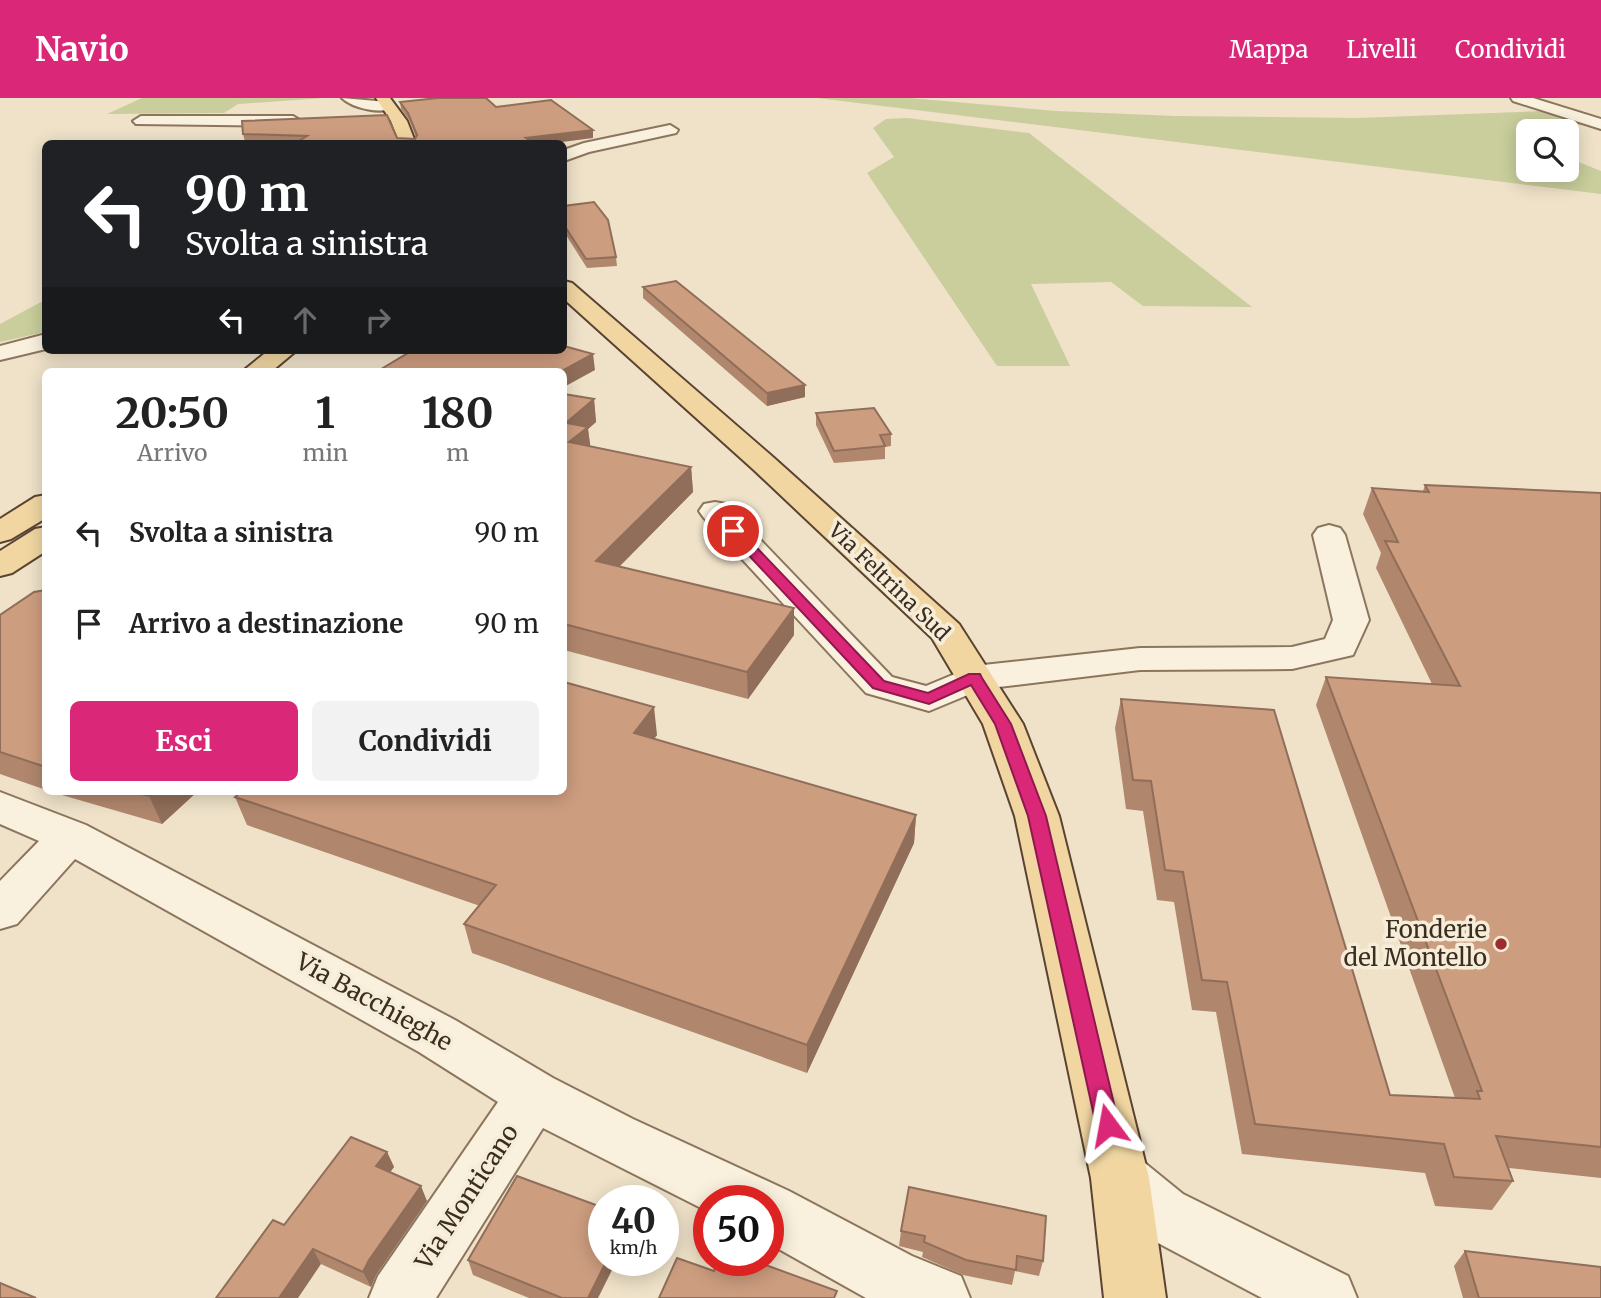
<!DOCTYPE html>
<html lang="it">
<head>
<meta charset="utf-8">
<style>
	body { margin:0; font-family:Merriweather,serif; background:#f2f2f2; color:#222; height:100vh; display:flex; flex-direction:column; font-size:26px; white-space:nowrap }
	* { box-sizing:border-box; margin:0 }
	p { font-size:23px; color:#767676 }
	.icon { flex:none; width:38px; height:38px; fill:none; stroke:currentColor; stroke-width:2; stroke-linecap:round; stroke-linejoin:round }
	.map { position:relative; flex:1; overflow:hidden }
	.drawer { position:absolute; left:42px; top:270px; width:525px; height:427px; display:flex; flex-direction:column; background:#fff; border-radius:10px; box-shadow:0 4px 18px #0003 }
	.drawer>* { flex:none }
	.guide { position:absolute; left:42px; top:42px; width:525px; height:214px; border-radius:10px; box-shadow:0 4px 18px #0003; background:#202124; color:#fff; overflow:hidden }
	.controls { position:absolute; left:1516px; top:21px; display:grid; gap:14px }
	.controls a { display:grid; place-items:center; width:63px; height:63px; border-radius:10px; background:#fff; box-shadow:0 4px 18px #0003; font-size:35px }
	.speed { position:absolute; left:588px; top:1087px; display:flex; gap:14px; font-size:35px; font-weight:700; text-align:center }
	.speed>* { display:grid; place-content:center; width:91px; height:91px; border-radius:50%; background:#fff; box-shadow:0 4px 18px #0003; line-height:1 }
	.speed small { font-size:18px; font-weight:400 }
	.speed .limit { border:10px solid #d22; background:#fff; color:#111 }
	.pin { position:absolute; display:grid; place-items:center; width:60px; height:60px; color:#fff; margin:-30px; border:4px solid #fff; border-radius:50%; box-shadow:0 2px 7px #0007 }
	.me { position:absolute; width:77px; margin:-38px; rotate:347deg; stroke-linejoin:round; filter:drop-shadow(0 0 5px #0008) }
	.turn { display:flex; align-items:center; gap:24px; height:147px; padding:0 28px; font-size:32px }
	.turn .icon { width:91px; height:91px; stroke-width:2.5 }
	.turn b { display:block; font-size:49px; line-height:60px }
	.lanes { display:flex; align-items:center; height:66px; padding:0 28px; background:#0003; justify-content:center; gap:35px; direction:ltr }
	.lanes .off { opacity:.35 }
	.eta { display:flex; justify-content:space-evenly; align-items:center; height:119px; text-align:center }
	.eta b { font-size:42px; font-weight:700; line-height:49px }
	.action { display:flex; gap:14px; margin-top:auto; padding:14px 28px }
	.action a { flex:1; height:80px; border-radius:10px; background:#db2777; color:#fff; font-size:28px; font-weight:700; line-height:80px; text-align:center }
	.action a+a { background:#f2f2f2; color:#222 }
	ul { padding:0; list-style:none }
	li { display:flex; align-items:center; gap:21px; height:91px; padding:0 28px }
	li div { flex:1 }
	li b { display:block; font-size:26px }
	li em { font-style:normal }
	header { display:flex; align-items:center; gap:42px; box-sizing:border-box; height:98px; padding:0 35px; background:#db2777; color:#fff }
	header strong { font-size:33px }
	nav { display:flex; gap:38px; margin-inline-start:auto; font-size:24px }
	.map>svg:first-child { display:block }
	.green { fill:#c9ce9c }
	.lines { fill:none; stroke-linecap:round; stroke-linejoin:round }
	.minor-casing { stroke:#8c755d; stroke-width:4 }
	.major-casing { stroke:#5a4331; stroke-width:4 }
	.minor { fill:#f9f0dd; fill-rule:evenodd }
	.major { fill:#f1d6a2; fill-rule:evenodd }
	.wall { fill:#b0876d }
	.shaded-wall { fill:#906e59 }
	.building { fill:#cd9d7f; stroke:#906e59; stroke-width:2 }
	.route { fill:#db2777; stroke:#8e194d; stroke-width:2 }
	.poi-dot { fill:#9b2d31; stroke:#f6edd9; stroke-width:2.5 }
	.labels { text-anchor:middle; stroke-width:7; stroke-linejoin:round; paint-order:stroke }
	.street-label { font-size:21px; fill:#3c2d21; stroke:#f6edd9 }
	.near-poi-label { font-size:24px; fill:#3c2d21; stroke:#f6edd9; text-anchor:end }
	.near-street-label { font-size:24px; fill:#3c2d21; stroke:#f6edd9 }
</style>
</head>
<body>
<header>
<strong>Navio</strong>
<nav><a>Mappa</a><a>Livelli</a><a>Condividi</a></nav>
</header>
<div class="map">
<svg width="1601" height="1200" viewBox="0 0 1601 1200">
	<rect width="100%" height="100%" fill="#efe2c9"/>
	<g class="green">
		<polygon points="142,0 324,0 238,6 224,15 107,16"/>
		<polygon points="817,0 910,0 1056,13 1175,18 1358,20 1544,13 1586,27 1525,30 1528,36 1528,72 1566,72 1566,59 1601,73 1601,96"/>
		<polygon points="907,20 1029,35 1252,209 1143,208 1111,184 1031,186 1070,268 997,268 867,75 894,59 873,30 886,21"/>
		<polygon points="45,202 45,234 0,244 0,226"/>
	</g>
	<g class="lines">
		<g class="minor-casing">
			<g id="minor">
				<path d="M342,0L388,4L395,8C384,18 352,10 342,0Z"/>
				<polygon points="1511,0 1533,0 1601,21 1601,31 1513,3"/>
				<polygon points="141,18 293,18 301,23 293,28 136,26 133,23"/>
				<polygon points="670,27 678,32 676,35 589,54 564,63 564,52 584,45"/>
				<polygon points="46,236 46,251 0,262 0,248"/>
				<polygon points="715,404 726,406 892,579 926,588 974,568 1140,550 1292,549 1325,541 1333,522 1313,437 1318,430 1329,427 1340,430 1345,437 1369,522 1353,557 1292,571 1140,572 982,591 929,613 866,595 704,420 699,413 704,406"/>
				<polygon points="0,694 86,727 455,922 553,980 633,1021 789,1093 912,1158 961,1178 970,1200 866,1200 768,1145 768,1102 709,1102 709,1114 543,1030 436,1200 369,1200 378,1178 498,1004 419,954 75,761 17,826 0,831 0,783 39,743 0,726"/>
				<polygon points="1120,1053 1140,1061 1183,1096 1348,1178 1357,1200 1262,1200 1141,1136 1100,1099 1091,1080 1100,1061"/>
			</g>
		</g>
		<g class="major-casing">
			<g id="major">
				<polygon points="376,0 390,0 407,23 416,46 400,46 391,23"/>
				<polygon points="564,183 572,185 774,360 959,526 1023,626 1059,718 1149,1080 1166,1200 1104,1200 1091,1080 1015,718 983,626 932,540 754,372 564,201"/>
				<polygon points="269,252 297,252 272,273 243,273"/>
				<polygon points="46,397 46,420 11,441 0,444 0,421 35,399"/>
				<polygon points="46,429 46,453 12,475 0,478 0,453 35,431"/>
			</g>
		</g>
		<use href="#minor" class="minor"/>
		<use href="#major" class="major"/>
	</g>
	<g class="wall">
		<polygon points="400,4 496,9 593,32 593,40 294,46 245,44 243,36 415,41 416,39 409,22 401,11"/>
		<polygon points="564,108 616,159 617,168 587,170 564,134"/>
		<polygon points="643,189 805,299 767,308 643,200"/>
		<polygon points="564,296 594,301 596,324 588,331 590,348 691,369 693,394 619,469 794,537 748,601 564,552"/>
		<polygon points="816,315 891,336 891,348 885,349 885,361 834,365 816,327"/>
		<polygon points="1425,387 1601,395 1601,1080 1509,1070 1513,1083 1492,1112 1435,1108 1425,1075 1242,1056 1216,914 1192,912 1174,804 1157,802 1143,713 1126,711 1115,630 1121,601 1390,997 1455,1000 1316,607 1326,579 1432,586 1376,470 1381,455 1363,416 1372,390 1423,393"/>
		<polygon points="46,492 46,692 0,676 0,517"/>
		<polygon points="657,637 654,641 916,717 914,745 807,975 472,855 464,826 480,808 247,727 235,699"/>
		<polygon points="48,693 198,693 162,726"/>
		<polygon points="387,1054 394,1069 390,1074 427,1103 376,1177 371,1189 321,1166 284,1127"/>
		<polygon points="901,1133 1043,1163 1039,1178 1015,1173 1012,1187 963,1177 922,1159 923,1154 899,1148"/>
		<polygon points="1465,1153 1601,1200 1463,1200 1454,1168"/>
		<polygon points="468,1162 598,1200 529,1200 473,1177"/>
	</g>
	<g class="shaded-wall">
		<polygon points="593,32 593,40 547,46 527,46 526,40"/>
		<polygon points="593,256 595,272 564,289 564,273 562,273"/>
		<polygon points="805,287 805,299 767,308 767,295"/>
		<polygon points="594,301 596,324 588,331 591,353 572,368 566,325"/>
		<polygon points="691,369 693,394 599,489 596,463"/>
		<polygon points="794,510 794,537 748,601 747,574"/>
		<polygon points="654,609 657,637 637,663 634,635"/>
		<polygon points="154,693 198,693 162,726 149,698"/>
		<polygon points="916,717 914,745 807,975 807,947"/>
		<polygon points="387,1054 394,1069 383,1084 376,1068"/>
		<polygon points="421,1088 427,1103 376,1177 371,1189 363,1174 369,1162"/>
		<polygon points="313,1151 321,1166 298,1200 279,1200"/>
		<polygon points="607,1162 617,1162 598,1200 588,1200"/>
	</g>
	<g class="building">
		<polygon points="438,0 486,0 496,9 551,2 593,32 526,40 535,46 294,46 307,38 243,36 242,23 387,17 397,40 415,41 417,37 408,15 400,4"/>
		<polygon points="594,104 608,122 616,159 586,161 564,127 564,108"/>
		<polygon points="676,183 805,287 767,295 643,189"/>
		<polygon points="564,248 593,256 562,273 378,273 413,252 564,252"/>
		<polygon points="564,296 594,301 566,325 588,329 569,344 691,369 596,463 794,510 747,574 564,526"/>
		<polygon points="874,310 891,336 880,337 885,348 834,353 816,315"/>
		<polygon points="1425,387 1601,395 1601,1049 1496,1038 1513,1083 1454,1079 1444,1046 1255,1026 1227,884 1202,882 1183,774 1165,772 1151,683 1133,682 1121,601 1274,612 1390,997 1480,1001 1477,993 1482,993 1326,579 1460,588 1385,443 1398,444 1372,390 1429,394"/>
		<polygon points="46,492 46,669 0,654 0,517 34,494"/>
		<polygon points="564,584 654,609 634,635 916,717 807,947 464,826 496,787 235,699 242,693 564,693"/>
		<polygon points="130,693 154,693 149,698"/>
		<polygon points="351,1039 387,1054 376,1068 421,1088 369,1162 363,1174 313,1151 279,1200 216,1200 273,1122 284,1127"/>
		<polygon points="517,1078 604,1110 604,1162 607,1162 588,1200 562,1200 468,1162"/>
		<polygon points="909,1089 1046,1118 1043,1163 1017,1158 1016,1172 966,1162 924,1144 925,1138 901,1133"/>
		<polygon points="1465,1153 1601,1169 1601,1200 1479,1200"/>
		<polygon points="677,1160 714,1173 718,1162 752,1162 837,1193 834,1200 659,1200"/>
		<polygon points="0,1185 36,1200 0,1200"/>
	</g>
	<polygon class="route" points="733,429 738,430 884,583 928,595 969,576 980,576 982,580 1011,626 1046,718 1119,1027 1116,1035 1108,1038 1100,1035 1096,1027 1028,718 995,626 971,587 929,606 873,590 728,435 726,433"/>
	<circle class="poi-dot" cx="1501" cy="846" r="7"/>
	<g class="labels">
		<g class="street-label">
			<text transform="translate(889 484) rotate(44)" y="7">Via Feltrina Sud</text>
		</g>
		<g class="near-poi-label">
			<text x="1487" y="840">Fonderie<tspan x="1487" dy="28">del Montello</tspan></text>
		</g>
		<g class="near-street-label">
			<text transform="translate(374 904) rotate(29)" y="8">Via Bacchieghe</text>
			<text transform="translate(467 1099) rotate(-57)" y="8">Via Monticano</text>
		</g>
	</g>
</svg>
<div class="controls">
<a><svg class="icon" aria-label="search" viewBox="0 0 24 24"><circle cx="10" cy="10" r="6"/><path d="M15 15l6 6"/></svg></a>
</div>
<div class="speed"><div>40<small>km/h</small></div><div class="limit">50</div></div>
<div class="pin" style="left:733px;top:433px;background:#d93025"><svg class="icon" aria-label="arrive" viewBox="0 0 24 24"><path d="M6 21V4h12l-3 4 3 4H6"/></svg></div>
<svg class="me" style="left:1108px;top:1027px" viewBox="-20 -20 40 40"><path d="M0-17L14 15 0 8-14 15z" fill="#db2777" stroke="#fff" stroke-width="4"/></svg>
<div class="guide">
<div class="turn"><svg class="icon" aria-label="left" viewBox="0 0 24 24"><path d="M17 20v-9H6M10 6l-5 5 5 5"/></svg><div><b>90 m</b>Svolta a sinistra</div></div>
<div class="lanes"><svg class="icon" aria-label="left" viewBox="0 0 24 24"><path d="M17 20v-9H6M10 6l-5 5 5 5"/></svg><svg class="icon off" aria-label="ahead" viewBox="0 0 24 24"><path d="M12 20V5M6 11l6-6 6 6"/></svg><svg class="icon off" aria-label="right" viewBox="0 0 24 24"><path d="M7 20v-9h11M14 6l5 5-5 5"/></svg></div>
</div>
<section class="drawer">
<div class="eta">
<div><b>20:50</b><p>Arrivo</p></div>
<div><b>1</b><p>min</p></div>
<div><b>180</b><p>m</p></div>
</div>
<ul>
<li><svg class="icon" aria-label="left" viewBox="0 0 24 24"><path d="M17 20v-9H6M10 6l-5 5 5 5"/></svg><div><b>Svolta a sinistra</b></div><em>90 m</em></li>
<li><svg class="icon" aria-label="arrive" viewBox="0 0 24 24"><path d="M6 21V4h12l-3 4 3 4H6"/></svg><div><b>Arrivo a destinazione</b></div><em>90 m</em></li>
</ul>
<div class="action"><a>Esci</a><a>Condividi</a></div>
</section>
</div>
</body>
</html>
